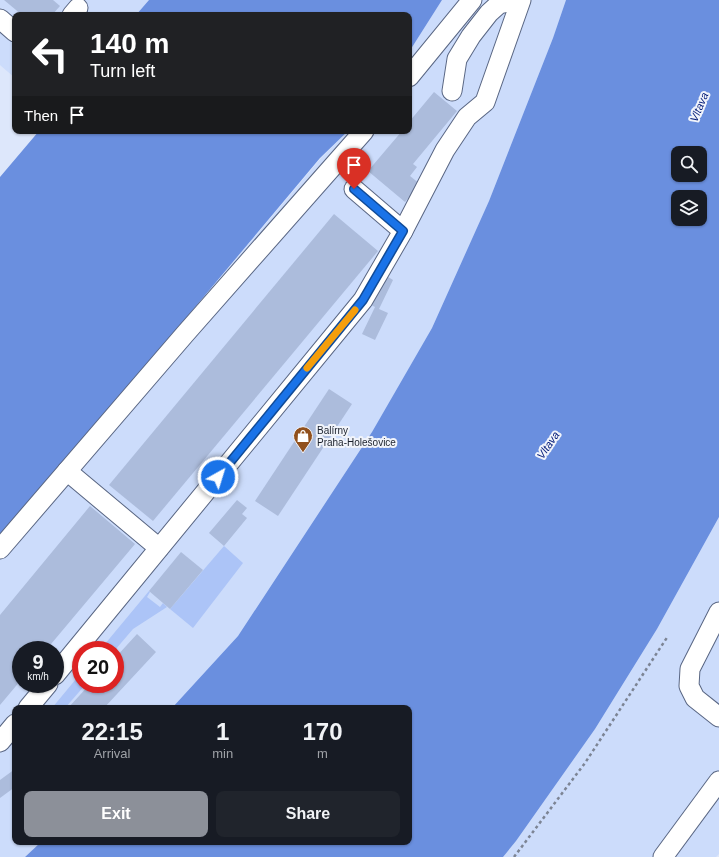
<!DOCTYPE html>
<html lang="en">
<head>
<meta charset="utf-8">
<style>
	body { margin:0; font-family:Helvetica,sans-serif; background:#20242c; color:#f1f3f6; height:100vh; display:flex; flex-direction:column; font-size:15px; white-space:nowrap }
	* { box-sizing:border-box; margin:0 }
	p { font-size:13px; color:#9ea1a6 }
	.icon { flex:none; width:22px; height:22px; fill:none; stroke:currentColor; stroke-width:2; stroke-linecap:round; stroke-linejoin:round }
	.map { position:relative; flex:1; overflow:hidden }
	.drawer { position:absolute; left:12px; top:705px; width:400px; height:140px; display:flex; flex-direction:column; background:#171b24; border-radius:8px; box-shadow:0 1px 3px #0004 }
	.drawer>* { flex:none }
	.banner { position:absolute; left:12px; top:12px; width:400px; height:122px; border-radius:8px; box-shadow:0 1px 3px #0004; background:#202124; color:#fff; overflow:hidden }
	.buttons { position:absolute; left:671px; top:146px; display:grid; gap:8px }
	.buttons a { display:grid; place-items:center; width:36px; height:36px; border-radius:8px; background:#171b24; box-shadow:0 1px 3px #0004; font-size:20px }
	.speed { position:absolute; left:12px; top:641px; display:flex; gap:8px; font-size:20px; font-weight:700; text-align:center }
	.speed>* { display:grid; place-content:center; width:52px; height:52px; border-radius:50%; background:#171b24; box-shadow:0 1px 3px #0004; line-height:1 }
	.speed small { font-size:10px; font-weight:400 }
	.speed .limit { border:6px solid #d22; background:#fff; color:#111 }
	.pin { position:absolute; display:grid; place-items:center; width:34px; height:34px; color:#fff; margin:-41px -17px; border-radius:50% 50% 50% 0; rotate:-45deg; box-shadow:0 0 4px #0007 }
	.pin .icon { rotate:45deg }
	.me { position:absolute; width:44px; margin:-22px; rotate:39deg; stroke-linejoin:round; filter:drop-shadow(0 0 3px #0008) }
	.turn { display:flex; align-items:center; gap:14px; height:84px; padding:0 12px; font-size:18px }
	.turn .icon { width:52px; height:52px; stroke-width:2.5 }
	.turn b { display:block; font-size:28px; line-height:34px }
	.then { display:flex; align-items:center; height:38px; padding:0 12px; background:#0003; gap:8px; font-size:15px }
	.eta { display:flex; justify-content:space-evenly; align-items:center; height:68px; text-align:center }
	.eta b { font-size:24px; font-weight:700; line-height:28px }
	.primary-button { display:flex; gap:8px; margin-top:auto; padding:8px 12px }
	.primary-button a { flex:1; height:46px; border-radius:8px; background:#8c9099; color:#fff; font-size:16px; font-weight:700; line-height:46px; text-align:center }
	.primary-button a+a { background:#20242c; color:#f1f3f6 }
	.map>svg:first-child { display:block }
	.built { fill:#ccdcfb; fill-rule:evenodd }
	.green { fill:#acc4f7 }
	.water { fill:#6a8fdf; fill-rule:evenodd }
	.building { fill:#acbcdc }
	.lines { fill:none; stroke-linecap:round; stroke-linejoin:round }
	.minor-casing { stroke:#596683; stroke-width:21 }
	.path { stroke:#7c8494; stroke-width:2.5; stroke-dasharray:3 3; stroke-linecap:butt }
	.minor { stroke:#fff; stroke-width:19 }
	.route-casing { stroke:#114b97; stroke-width:10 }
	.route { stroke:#1a73e8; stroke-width:7 }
	.slow { stroke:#f59e0b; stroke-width:7 }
	.labels { text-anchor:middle; stroke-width:4; stroke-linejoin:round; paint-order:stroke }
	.poi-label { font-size:10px; fill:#1c222d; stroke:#f1f4fb; text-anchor:start }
	.water-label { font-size:11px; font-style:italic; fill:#041c79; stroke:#f1f4fb }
</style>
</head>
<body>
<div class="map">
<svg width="719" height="857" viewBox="0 0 719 857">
	<rect width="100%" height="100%" fill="#dde7fb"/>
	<g class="built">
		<polygon points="0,0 149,0 136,15 15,15 15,78 0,65"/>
		<path d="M442,0H566L553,38L489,201L432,328L372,432L238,636L172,708H15V842H41L25,857H0V540L321,158L348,131H409V52ZM21,650H55V684H21ZM81,650H115V684H81Z"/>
		<polygon points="719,517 719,854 716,857 503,857 516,841 595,729 657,629"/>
	</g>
	<g class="green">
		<polygon points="224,546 243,563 193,628 170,609"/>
		<polygon points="149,591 150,592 147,597 160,607 163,603 167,607 133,629 115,650 100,650"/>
		<polygon points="81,673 81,684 86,684 65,708 52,708"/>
	</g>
	<g class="water">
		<polygon points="149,0 442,0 409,52 409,15 136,15"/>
		<path d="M566,0H719V517L657,629L595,729L516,841L503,857H25L41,842H409V708H172L238,636L372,432L432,328L489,201L553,38ZM678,153H700V175H678ZM678,197H700V219H678Z"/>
		<polygon points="39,131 348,131 320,158 0,540 0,177"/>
	</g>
	<g class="building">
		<polygon points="4,0 53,0 60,6 52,15 22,15"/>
		<polygon points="434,92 457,111 413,164 417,167 410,176 420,184 405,202 368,171 402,131 409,131 409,122"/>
		<polygon points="334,214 378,251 153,521 109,485"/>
		<polygon points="385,275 393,280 379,309 388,313 375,340 362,334 375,307 371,305"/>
		<polygon points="329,389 352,404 278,516 255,501"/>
		<polygon points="237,500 247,508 242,514 247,518 224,546 209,533"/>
		<polygon points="90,506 135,544 46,650 21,650 21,680 0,705 0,615"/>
		<polygon points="181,552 203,570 170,609 149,591"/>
		<polygon points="137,634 156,652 104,708 68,708 90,684 115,684 115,658"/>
		<polygon points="15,769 15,787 0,798 0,780"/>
	</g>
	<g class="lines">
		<g class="minor-casing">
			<g id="minor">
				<polyline points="72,15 78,8"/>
				<polyline points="0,19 15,32"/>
				<polyline points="409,77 472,0"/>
				<polyline points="452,91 457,59 471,36 489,13 499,4 517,0"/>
				<polyline points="354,189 403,231"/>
				<polyline points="67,471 159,548"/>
				<polyline points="0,549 185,334 364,131"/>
				<polyline points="719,612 690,669 689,686 695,698 719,717"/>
				<polyline points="55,675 363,300 403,231 445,150 467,117 485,102 521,0"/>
				<polyline points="28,708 48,684"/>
				<polyline points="0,742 15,724"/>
				<polyline points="663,857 719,781"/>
			</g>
		</g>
		<polyline class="path" points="514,857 585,763 668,636"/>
		<use href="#minor" class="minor"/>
	</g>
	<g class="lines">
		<g class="route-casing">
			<polyline id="route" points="218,477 363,300 403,231 354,189"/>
		</g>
		<use href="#route" class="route"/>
		<polyline class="slow" points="307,368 355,310"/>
	</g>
	<defs>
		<g id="shop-pin" transform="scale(1)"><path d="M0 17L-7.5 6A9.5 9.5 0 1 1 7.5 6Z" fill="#91501c" stroke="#f1f4fb"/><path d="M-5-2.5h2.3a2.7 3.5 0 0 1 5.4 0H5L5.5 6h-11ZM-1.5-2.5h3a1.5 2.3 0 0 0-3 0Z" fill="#fff"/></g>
	</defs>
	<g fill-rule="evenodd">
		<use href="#shop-pin" x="303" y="436"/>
	</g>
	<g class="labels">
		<g class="poi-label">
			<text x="317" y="434">Balírny<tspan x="317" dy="12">Praha-Holešovice</tspan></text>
		</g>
		<g class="water-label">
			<text transform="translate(699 107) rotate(-67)" y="4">Vltava</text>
			<text transform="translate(548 445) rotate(-56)" y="4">Vltava</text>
		</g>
	</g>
</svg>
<div class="buttons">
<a><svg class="icon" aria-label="search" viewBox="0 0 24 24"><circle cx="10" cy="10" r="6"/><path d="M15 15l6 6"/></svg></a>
<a><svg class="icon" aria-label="layers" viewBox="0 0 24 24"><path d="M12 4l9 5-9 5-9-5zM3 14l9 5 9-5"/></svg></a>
</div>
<div class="speed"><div>9<small>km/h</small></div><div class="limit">20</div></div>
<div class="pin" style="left:354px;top:189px;background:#d93025"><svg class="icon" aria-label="arrive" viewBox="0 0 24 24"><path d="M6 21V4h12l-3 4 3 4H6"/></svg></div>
<svg class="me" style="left:218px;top:477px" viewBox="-20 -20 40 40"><circle r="17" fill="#1a73e8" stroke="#fff" stroke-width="3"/><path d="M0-11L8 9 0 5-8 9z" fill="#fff"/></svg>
<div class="banner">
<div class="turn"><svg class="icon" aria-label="left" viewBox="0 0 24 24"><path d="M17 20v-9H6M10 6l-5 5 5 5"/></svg><div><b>140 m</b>Turn left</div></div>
<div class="then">Then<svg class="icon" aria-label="arrive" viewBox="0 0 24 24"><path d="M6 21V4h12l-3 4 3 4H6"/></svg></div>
</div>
<section class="drawer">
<div class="eta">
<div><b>22:15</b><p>Arrival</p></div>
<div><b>1</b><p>min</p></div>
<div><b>170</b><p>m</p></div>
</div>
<div class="primary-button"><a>Exit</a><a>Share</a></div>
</section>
</div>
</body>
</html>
